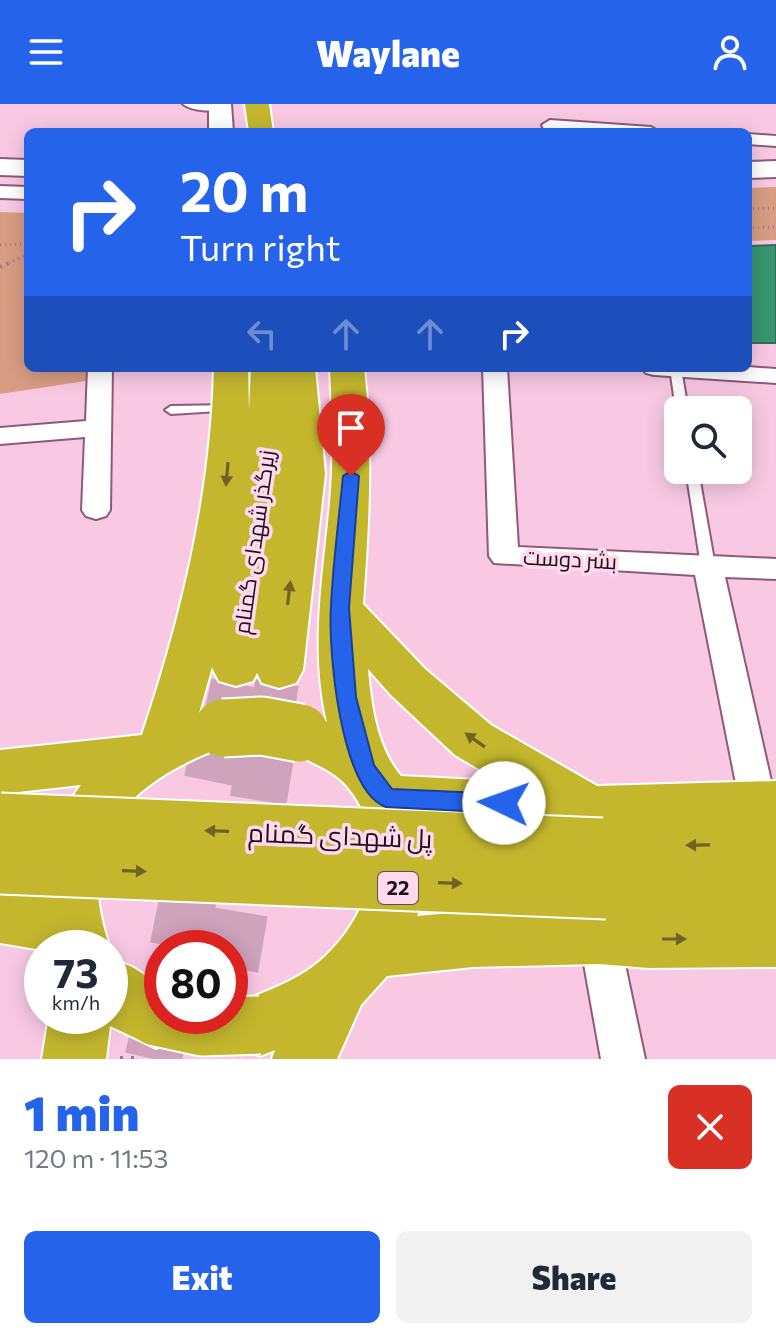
<!DOCTYPE html>
<html lang="en">
<head>
<meta charset="utf-8">
<style>
	body { margin:0; font-family:Commissioner,Cairo,sans-serif; background:#f2f2f3; color:#1f2937; height:100vh; display:flex; flex-direction:column; font-size:30px; white-space:nowrap }
	* { box-sizing:border-box; margin:0 }
	p { font-size:26px; color:#747a83 }
	.icon { flex:none; width:44px; height:44px; fill:none; stroke:currentColor; stroke-width:2; stroke-linecap:round; stroke-linejoin:round }
	.map { position:relative; height:955px; overflow:hidden }
	.panel { display:flex; flex-direction:column; background:#fff; flex:1 }
	.panel>* { flex:none }
	.top-card { position:absolute; left:24px; top:24px; width:728px; height:244px; border-radius:12px; box-shadow:0 4px 20px #0003; background:#2563eb; color:#fff; overflow:hidden }
	.tools { position:absolute; left:664px; top:292px; display:grid; gap:16px }
	.tools a { display:grid; place-items:center; width:88px; height:88px; border-radius:12px; background:#fff; box-shadow:0 4px 20px #0003; font-size:40px }
	.speed { position:absolute; left:24px; top:826px; display:flex; gap:16px; font-size:40px; font-weight:700; text-align:center }
	.speed>* { display:grid; place-content:center; width:104px; height:104px; border-radius:50%; background:#fff; box-shadow:0 4px 20px #0003; line-height:1 }
	.speed small { font-size:20px; font-weight:400 }
	.speed .limit { border:12px solid #d22; background:#fff; color:#111 }
	.pin { position:absolute; display:grid; place-items:center; width:68px; height:68px; color:#fff; margin:-82px -34px; border-radius:50% 50% 50% 0; rotate:-45deg; box-shadow:0 0 8px #0007 }
	.pin .icon { rotate:45deg }
	.me { position:absolute; width:88px; margin:-44px; rotate:273deg; stroke-linejoin:round; filter:drop-shadow(0 0 6px #0008) }
	.turn { display:flex; align-items:center; gap:28px; height:168px; padding:0 24px; font-size:36px }
	.turn .icon { width:104px; height:104px; stroke-width:2.5 }
	.turn b { display:block; font-size:56px; line-height:68px }
	.lanes { display:flex; align-items:center; height:76px; padding:0 24px; background:#0003; justify-content:center; gap:40px; direction:ltr }
	.lanes .off { opacity:.35 }
	.round { display:grid; place-items:center; flex:none; width:84px; height:84px; border-radius:12px; background:#f2f2f3 }
	.head { display:flex; align-items:center; justify-content:space-between; height:136px; padding:0 24px }
	h1 { font-size:48px; font-weight:800; line-height:60px; color:#2563eb }
	.action { display:flex; gap:16px; margin-top:auto; padding:16px 24px }
	.action a { flex:1; height:92px; border-radius:12px; background:#2563eb; color:#fff; font-size:32px; font-weight:800; line-height:92px; text-align:center }
	.action a+a { background:#f2f2f3; color:#1f2937 }
	header { display:flex; justify-content:space-between; align-items:center; height:104px; padding:0 24px; background:#2563eb; color:#fff; font-size:36px; font-weight:800 }
	.map>svg:first-child { display:block }
	.green { fill:#d99d84 }
	.water { fill:#399671; stroke:#326d57; stroke-width:2 }
	.lines { fill:none; stroke-linecap:round; stroke-linejoin:round }
	.highway-tunnel-far1 { stroke:#cea3bb; stroke-width:44; stroke-dasharray:44 22; stroke-linecap:butt }
	.highway-tunnel { stroke:#cea3bb; stroke-width:57; stroke-dasharray:57 28; stroke-linecap:butt }
	.lane-casing { stroke:#8e5a79; stroke-width:4 }
	.street-casing { stroke:#8e5a79; stroke-width:4 }
	.secondary-casing { stroke:#8e5a79; stroke-width:4 }
	.highway-casing { stroke:#fff; stroke-width:4 }
	.path-far2 { stroke:#9d798e; stroke-width:3; stroke-dasharray:1 4; stroke-linecap:butt }
	.path-far1 { stroke:#9d798e; stroke-width:4; stroke-dasharray:2 5; stroke-linecap:butt }
	.path { stroke:#9d798e; stroke-width:6; stroke-dasharray:3 8; stroke-linecap:butt }
	.lane { fill:#fff; fill-rule:evenodd }
	.street { fill:#fff; fill-rule:evenodd }
	.secondary { fill:#fff; fill-rule:evenodd }
	.highway { fill:#c4b72e; fill-rule:evenodd }
	.highway-bridge-casing { stroke:#fff; stroke-width:61; stroke-linecap:butt }
	.highway-bridge { stroke:#c4b72e; stroke-width:57 }
	.oneway { fill:#726224 }
	.route { fill:#2563eb; stroke:#184099; stroke-width:2 }
	.labels { text-anchor:middle; stroke-width:7; stroke-linejoin:round; paint-order:stroke }
	.shield { fill:#ffdaee; stroke:#644a59; stroke-width:2 }
	.shield-label { font-size:20px; font-weight:bold; fill:#210d19 }
	.street-label { font-size:22px; fill:#210d19; stroke:#ffdaee }
	.near-street-label { font-size:26px; fill:#210d19; stroke:#ffdaee }
</style>
</head>
<body>
<header><svg class="icon" aria-label="menu" viewBox="0 0 24 24"><path d="M4 6h16M4 12h16M4 18h16"/></svg>Waylane<svg class="icon" aria-label="person" viewBox="0 0 24 24"><circle cx="12" cy="8" r="4"/><path d="M4 21q1-7 8-7t8 7"/></svg></header>
<div class="map">
<svg width="776" height="955" viewBox="0 0 776 955">
	<rect width="100%" height="100%" fill="#f9c9e4"/>
	<g class="green">
		<polygon points="776,83 776,136 748,137 748,84"/>
		<polygon points="0,108 28,109 28,264 99,264 99,275 0,290"/>
	</g>
	<polygon class="water" points="776,141 776,239 748,239 748,142"/>
	<g class="lines">
		<g class="highway-tunnel-far1">
			<polyline points="224,622 236,564"/>
			<polyline points="270,622 279,566"/>
		</g>
		<g class="highway-tunnel">
			<polyline points="178,844 224,620"/>
			<polyline points="230,864 271,620"/>
			<polyline points="153,955 163,912"/>
		</g>
		<g class="lane-casing">
			<g id="lane">
				<polygon points="670,264 681,265 688,306 678,306 678,309 676,306"/>
				<polygon points="231,301 235,302 235,306 171,310 165,306 171,302"/>
				<polygon points="686,366 698,366 715,462 708,467 701,462"/>
			</g>
		</g>
		<g class="street-casing">
			<g id="street">
				<path d="M183,0H227L228,1C218,9 193,8 183,0Z"/>
				<polygon points="550,16 651,23 659,28 578,28 544,25 542,21"/>
				<polygon points="748,30 776,32 776,42 748,40"/>
				<polygon points="0,82 28,83 28,95 0,94"/>
				<polygon points="748,263 776,265 776,279 654,271 646,269 642,264"/>
				<polygon points="88,264 112,264 110,406 106,412 96,415 86,412 82,406 85,333 0,340 0,324 86,317"/>
				<polygon points="483,264 507,264 518,443 776,455 776,475 725,473 776,699 771,711 758,716 745,711 740,700 695,471 494,459 489,452"/>
				<polygon points="599,813 613,818 619,832 645,955 601,955 579,832 585,818"/>
			</g>
		</g>
		<g class="secondary-casing">
			<g id="secondary">
				<polygon points="209,0 231,0 233,28 209,28"/>
				<polygon points="0,55 28,56 28,72 0,71"/>
				<polygon points="776,57 776,73 748,74 748,58"/>
			</g>
		</g>
		<g class="highway-casing">
			<g id="highway">
				<polygon points="245,0 269,0 273,28 249,28"/>
				<path d="M214,264H248L249,306L251,264H315L325,370L303,566L296,579L279,584L262,579L257,569L253,577L236,582L219,577L212,564L214,556L197,616L208,619L215,634L208,649C116,687 75,745 110,844L42,846L0,839V785L39,791C38,751 58,712 81,681L0,690V646L142,631C182,511 211,391 214,264Z"/>
				<path d="M330,264H364C373,343 369,420 363,500L425,565L491,621L597,682L776,677V863L648,864L599,860L473,863L387,872L361,901L337,955H272L275,946L260,952L238,943L229,921L238,899C266,887 297,877 320,857C371,813 394,738 347,682C327,658 289,656 275,629L282,615L300,609L327,618C310,545 323,473 330,399C334,354 332,309 330,264ZM368,565L391,591L455,651L499,677L401,672C377,644 371,602 368,565ZM423,719L581,728L574,743L582,760L594,765L587,767L578,786L587,804L473,807L417,812C430,782 429,751 423,719Z"/>
				<polygon points="110,854 132,863 162,882 162,912 187,913 178,935 156,944 110,922 106,955 42,955 49,912 110,912"/>
			</g>
		</g>
		<g class="path-far2">
			<polyline points="748,105 776,104"/>
			<polyline points="748,124 776,123"/>
			<polyline points="0,141 28,140"/>
			<polyline points="9,159 28,150"/>
		</g>
		<polyline class="path-far1" points="0,163 13,157"/>
		<polyline class="path" points="120,955 142,955"/>
		<use href="#lane" class="lane"/>
		<use href="#street" class="street"/>
		<use href="#secondary" class="secondary"/>
		<use href="#highway" class="highway"/>
		<g class="highway-bridge-casing">
			<g id="highway-bridge">
				<polyline points="223,624 262,622 300,629"/>
				<polyline points="0,718 602,743"/>
				<polyline points="0,761 607,786"/>
				<polyline points="156,913 202,923 260,921"/>
			</g>
		</g>
		<use href="#highway-bridge" class="highway-bridge"/>
	</g>
	<defs><path id="oneway-solid" d="M-6-.8H1V-3.2L6.5 0L1 3.2V.8H-6Z" transform="scale(2)"/></defs>
	<g class="oneway">
		<use href="#oneway-solid" transform="translate(227 370) rotate(95)"/>
		<use href="#oneway-solid" transform="translate(289 489) rotate(-83)"/>
		<use href="#oneway-solid" transform="translate(475 636) rotate(-145)"/>
		<use href="#oneway-solid" transform="translate(217 727) rotate(-178)"/>
		<use href="#oneway-solid" transform="translate(698 741) rotate(179)"/>
		<use href="#oneway-solid" transform="translate(134 767) rotate(2)"/>
		<use href="#oneway-solid" transform="translate(450 779) rotate(2)"/>
		<use href="#oneway-solid" transform="translate(674 835)"/>
	</g>
	<path class="route" d="M351,367L359,372L349,504L356,593L374,661L392,685L504,690L512,693L515,699L512,706L504,709L386,703C340,687 328,545 331,502C333,458 339,415 343,372Z"/>
	<g class="labels">
		<rect class="shield" x="378" y="768" width="40" height="32" rx="6"/>
		<g class="shield-label">
			<text x="398" y="791">22</text>
		</g>
		<g class="street-label">
			<text transform="translate(254 438) rotate(-82)" y="8">زیرگذر شهدای گمنام</text>
			<text transform="translate(570 455) rotate(3)" y="8">بشر دوست</text>
		</g>
		<g class="near-street-label">
			<text transform="translate(340 732) rotate(2)" y="9">پل شهدای گمنام</text>
		</g>
	</g>
</svg>
<div class="tools">
<a><svg class="icon" aria-label="search" viewBox="0 0 24 24"><circle cx="10" cy="10" r="6"/><path d="M15 15l6 6"/></svg></a>
</div>
<div class="speed"><div>73<small>km/h</small></div><div class="limit">80</div></div>
<div class="pin" style="left:351px;top:372px;background:#d93025"><svg class="icon" aria-label="arrive" viewBox="0 0 24 24"><path d="M6 21V4h12l-3 4 3 4H6"/></svg></div>
<svg class="me" style="left:504px;top:699px" viewBox="-20 -20 40 40"><circle r="19" fill="#fff"/><path d="M0-13L10 11 0 6-10 11z" fill="#2563eb"/></svg>
<div class="top-card">
<div class="turn"><svg class="icon" aria-label="right" viewBox="0 0 24 24"><path d="M7 20v-9h11M14 6l5 5-5 5"/></svg><div><b>20 m</b>Turn right</div></div>
<div class="lanes"><svg class="icon off" aria-label="left" viewBox="0 0 24 24"><path d="M17 20v-9H6M10 6l-5 5 5 5"/></svg><svg class="icon off" aria-label="ahead" viewBox="0 0 24 24"><path d="M12 20V5M6 11l6-6 6 6"/></svg><svg class="icon off" aria-label="ahead" viewBox="0 0 24 24"><path d="M12 20V5M6 11l6-6 6 6"/></svg><svg class="icon" aria-label="right" viewBox="0 0 24 24"><path d="M7 20v-9h11M14 6l5 5-5 5"/></svg></div>
</div>
</div>
<section class="panel">
<div class="head"><div><h1>1 min</h1><p>120 m · 11:53</p></div><a class="round" style="background:#d93025;color:#fff"><svg class="icon" aria-label="close" viewBox="0 0 24 24"><path d="M6 6l12 12M18 6L6 18"/></svg></a></div>
<div class="action"><a>Exit</a><a>Share</a></div>
</section>
</body>
</html>
